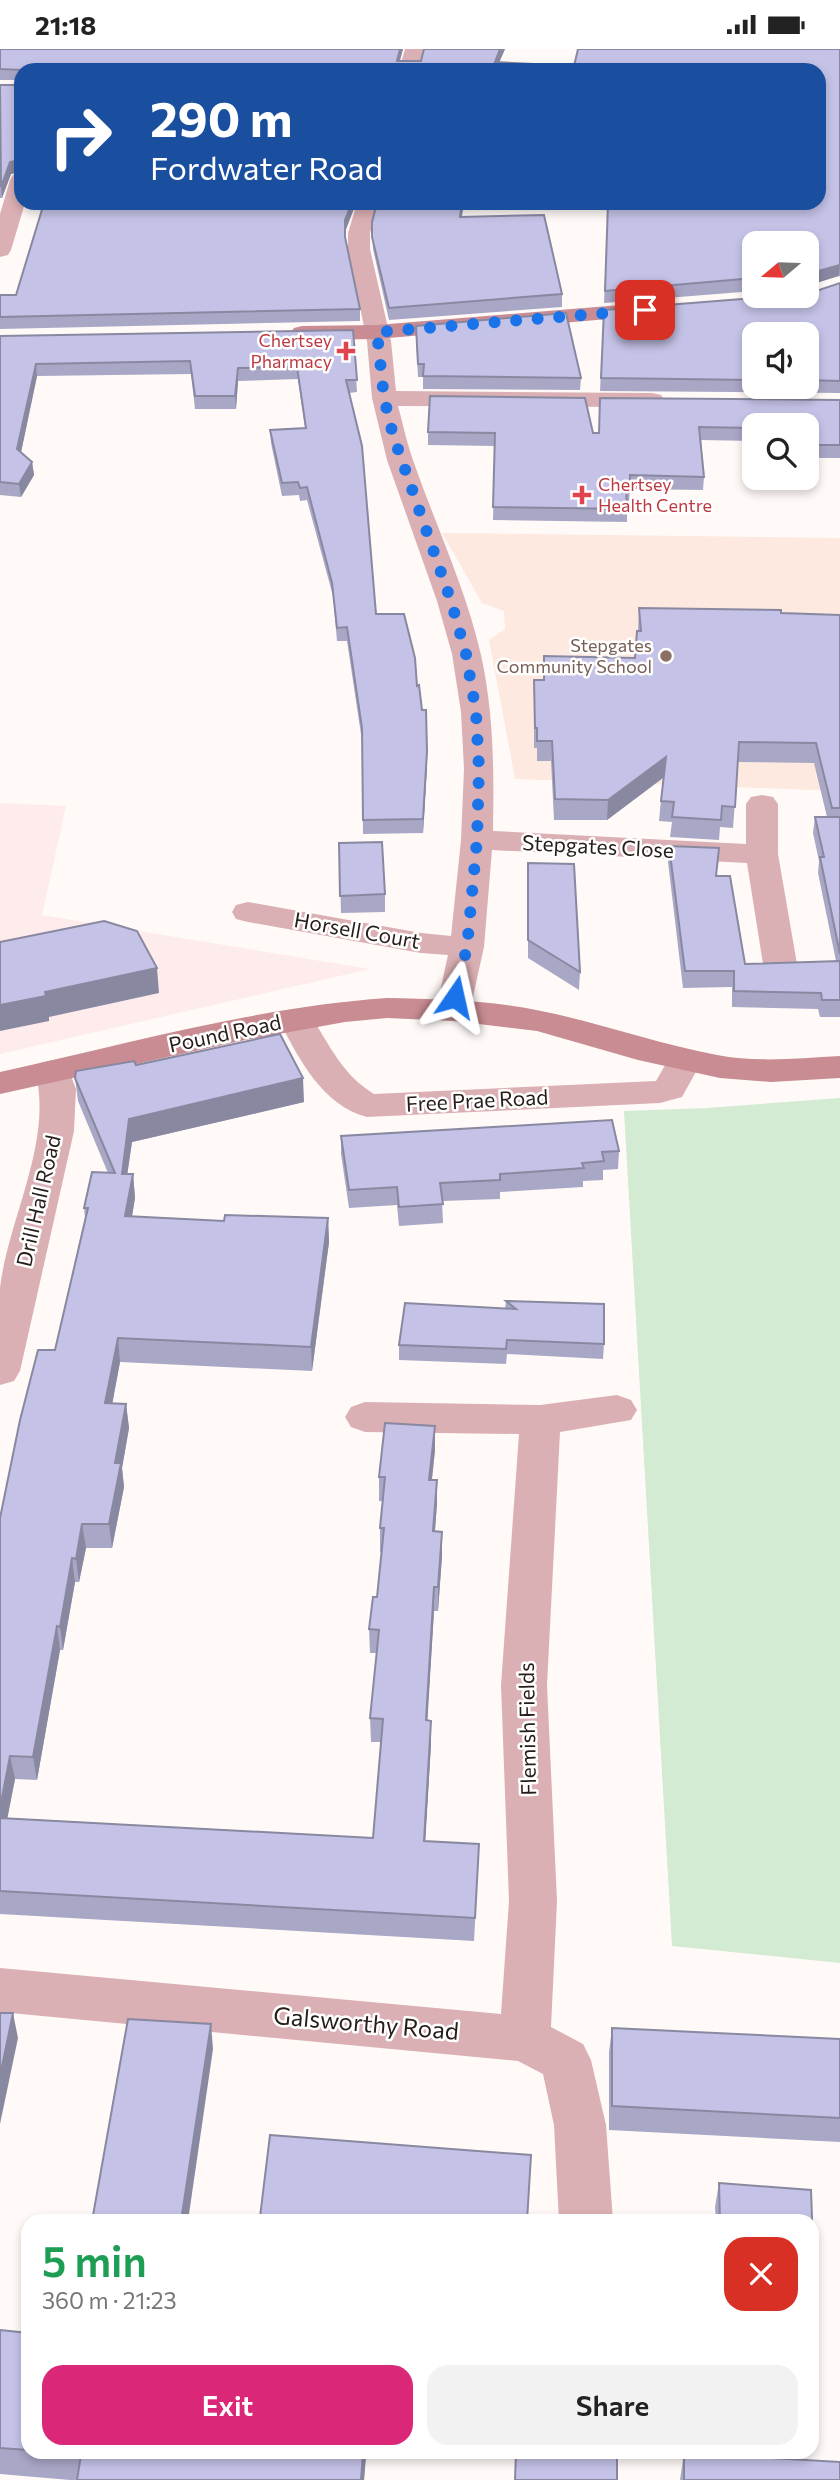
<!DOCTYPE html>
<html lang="en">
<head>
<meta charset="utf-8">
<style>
	body { margin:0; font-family:Commissioner,sans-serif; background:#f2f2f2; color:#222; height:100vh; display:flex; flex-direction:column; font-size:26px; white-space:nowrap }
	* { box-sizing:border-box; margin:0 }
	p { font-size:23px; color:#767676 }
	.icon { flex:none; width:38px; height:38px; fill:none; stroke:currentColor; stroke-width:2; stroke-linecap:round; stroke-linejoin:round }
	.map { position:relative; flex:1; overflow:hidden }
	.side { position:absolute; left:21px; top:2165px; width:798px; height:245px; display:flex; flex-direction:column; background:#fff; border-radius:21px; box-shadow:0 4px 10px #0003 }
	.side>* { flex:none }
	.guide { position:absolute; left:14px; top:14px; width:812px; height:147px; border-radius:21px; box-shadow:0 4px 10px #0003; background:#1a4fa0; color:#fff; overflow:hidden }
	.needle { width:46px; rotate:251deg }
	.controls { position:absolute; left:742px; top:182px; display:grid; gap:14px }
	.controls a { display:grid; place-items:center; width:77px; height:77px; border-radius:14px; background:#fff; box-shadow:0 4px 10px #0003; font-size:35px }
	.pin { position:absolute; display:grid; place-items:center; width:60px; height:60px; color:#fff; margin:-30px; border-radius:14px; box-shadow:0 4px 10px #0006 }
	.me { position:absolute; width:77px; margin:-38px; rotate:11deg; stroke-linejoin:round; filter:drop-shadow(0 0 5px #0008) }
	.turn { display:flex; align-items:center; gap:24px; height:147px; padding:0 21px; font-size:32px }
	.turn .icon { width:91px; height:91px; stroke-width:2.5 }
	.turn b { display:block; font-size:49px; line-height:60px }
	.round { display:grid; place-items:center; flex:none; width:74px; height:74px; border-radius:21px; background:#f2f2f2 }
	.overview { display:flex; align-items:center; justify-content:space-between; height:119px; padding:0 21px }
	h1 { font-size:42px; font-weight:600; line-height:52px; color:#1e9e55 }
	.action { display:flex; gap:14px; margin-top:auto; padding:14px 21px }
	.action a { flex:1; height:80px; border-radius:21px; background:#db2777; color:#fff; font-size:28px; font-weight:600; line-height:80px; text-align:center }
	.action a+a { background:#f2f2f2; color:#222 }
	.status { display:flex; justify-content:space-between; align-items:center; height:49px; padding:0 35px; background:#fff; direction:ltr }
	.status svg { height:19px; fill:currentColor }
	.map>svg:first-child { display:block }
	.commercial { fill:#fdeceb }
	.built { fill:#fde9df }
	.green { fill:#d3ead3 }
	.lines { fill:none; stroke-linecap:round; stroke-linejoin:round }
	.street { fill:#dbb0b4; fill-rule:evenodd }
	.secondary { fill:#c88c92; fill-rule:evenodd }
	.wall { fill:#a9a7c6; fill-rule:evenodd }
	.shaded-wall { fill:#8988a1 }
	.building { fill:#c4c2e6; stroke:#8988a1; stroke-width:2 }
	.route { stroke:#1a73e8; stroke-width:12; stroke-dasharray:0 21.6 }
	.health-dot { fill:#e0444e; stroke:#fff; stroke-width:2.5 }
	.education-dot { fill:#8d6e63; stroke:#fff; stroke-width:2.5 }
	.labels { text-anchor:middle; stroke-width:5; stroke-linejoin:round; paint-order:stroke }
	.far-health-label { font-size:18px; fill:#be3a42; stroke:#fff; text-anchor:end }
	.far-education-label { font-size:18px; fill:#785e54; stroke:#fff; text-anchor:end }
	.street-label { font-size:21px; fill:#261d18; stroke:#fff }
	.near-street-label { font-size:24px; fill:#261d18; stroke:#fff }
</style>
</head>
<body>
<div class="status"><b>21:18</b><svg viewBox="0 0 49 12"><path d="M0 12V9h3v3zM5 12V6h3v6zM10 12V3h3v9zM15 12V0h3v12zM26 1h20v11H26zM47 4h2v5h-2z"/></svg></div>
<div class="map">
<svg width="840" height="2431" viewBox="0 0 840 2431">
	<rect width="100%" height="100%" fill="#fffaf7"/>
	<polygon class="commercial" points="0,754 66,757 42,866 370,920 0,1005"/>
	<polygon class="built" points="442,484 840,489 840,742 515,730 489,591 505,580 504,562 482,554"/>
	<polygon class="green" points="840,1049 840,1914 672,1897 624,1062 707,1059"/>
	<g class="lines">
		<g class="street">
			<polygon points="405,0 425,0 419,21 399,21"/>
			<polygon points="21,125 21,154 25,154 11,201 8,206 0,208 0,165 10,131 13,126"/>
			<path d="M357,154H379L370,184V200L391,292L396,342L652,344L661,346L664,351L661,356L652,358L398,357C403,375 407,395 414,414C436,477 466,540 481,606C494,665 494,723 493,782L746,795V755L751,748L762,746L773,748L778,755V805L797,915L792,922L780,925L768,922L763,915L747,814L492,801L484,898L470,961L465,968L453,972L441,968L436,961L448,906L421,904L248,873L236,870L232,863L236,856L248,853L421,884L451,887L461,791L464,720L461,663L452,605L437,552L387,411L372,349L367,292L348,200V184Z"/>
			<path d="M296,960L308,963C329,994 341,1025 374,1045L656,1032L672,1004L684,1001L696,1004L702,1012L682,1048L660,1054L367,1068C323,1057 298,1009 279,971L284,963Z"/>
			<path d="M53,1011L66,1014L76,1040L74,1082L20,1322L14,1332L0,1336C0,1305 0,1270 0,1239C8,1170 54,1091 35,1022L40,1014Z"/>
			<polygon points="617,1346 631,1351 637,1361 631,1371 560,1383 547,1636 557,1852 551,1978 583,1995 591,2011 606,2076 613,2172 559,2172 554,2076 543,2025 518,2012 0,1963 0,1919 501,1965 509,1852 501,1636 519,1385 365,1383 351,1378 345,1368 351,1358 365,1353 540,1356"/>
		</g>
		<g class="secondary">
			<polygon points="657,253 665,255 669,260 665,265 377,290 302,291 294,289 290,284 294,279 302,277 377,276"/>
			<path d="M387,949C438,950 491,951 541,962C601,974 658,995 717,1006C758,1014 799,1009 840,1007V1029L771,1033L720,1029L638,1011L537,982L453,972L387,969L345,973L245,991L0,1045V1023C127,995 257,958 387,949Z"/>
		</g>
	</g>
	<g class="wall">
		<polygon points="0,0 403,0 400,12 421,12 424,0 505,0 499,13 574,17 659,1 840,0 840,228 807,194 754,194 754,242 604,254 608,154 819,21 21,21 21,31 0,31"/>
		<polygon points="0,36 21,36 21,123 11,125 2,149 0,149"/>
		<polygon points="44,154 356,154 345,183 345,190 360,260 360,272 0,280 0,246 16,246"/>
		<polygon points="377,154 464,154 462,168 562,245 562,258 389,271 373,200 372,173"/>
		<path d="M840,234V344L600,342L604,261L807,247ZM754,285H807V338H754Z"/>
		<polygon points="353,281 357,343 349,344 376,565 417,637 427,716 423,784 363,785 362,692 347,592 337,592 333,547 307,451 300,452 299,446 282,447 271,394 270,381 305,379 298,330 238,332 236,360 195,360 191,325 37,327 21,403 32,413 34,426 21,448 0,446 0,287"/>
		<polygon points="416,289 581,329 580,341 423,340 423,328 418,328"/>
		<polygon points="840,351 840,409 807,409 807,376 754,376 754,392 701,391 704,428 703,441 630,440 629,453 627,452 627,473 493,471 495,397 428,396 428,383 593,384"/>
		<polygon points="639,559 840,566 840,968 820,968 818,960 732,958 732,938 683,939 668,813 669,797 716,827 745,915 836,912 818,824 819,812 813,784 815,768 827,768 814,714 738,713 733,779 720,778 719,791 670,788 672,773 659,772 663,729 607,771 554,771 551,712 537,712 537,699 534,699 534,631 543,631 544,607 635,609 638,582"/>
		<polygon points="339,794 385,845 385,863 341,864"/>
		<polygon points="528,814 580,923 579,941 528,909"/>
		<polygon points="136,1016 304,1053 132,1093 127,1125 133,1125 135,1149 132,1167 224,1172 328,1169 329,1193 312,1322 120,1313 112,1354 126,1355 129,1379 122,1419 124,1438 112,1499 86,1499 79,1533 75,1533 63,1601 60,1601 37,1731 15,1730 7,1769 373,1789 381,1693 371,1693 370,1669 377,1604 370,1604 369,1580 377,1548 382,1503 380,1503 380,1479 383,1452 379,1452 379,1428 435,1377 435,1401 432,1431 437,1454 435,1482 442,1483 442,1507 438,1562 434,1562 427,1671 431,1695 425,1792 478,1818 474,1892 0,1865 0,1469 55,1301 85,1169 84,1159 108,1124 78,1052 75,1029"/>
		<polygon points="341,1087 619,1102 618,1120 603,1121 603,1131 583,1132 583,1138 500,1143 500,1150 442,1152 443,1174 399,1177 397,1156 349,1159 341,1105"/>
		<polygon points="506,1252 604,1295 603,1310 507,1305 506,1315 399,1311 399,1296 505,1260"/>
		<polygon points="612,1979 840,1990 840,2093 609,2081 609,2003"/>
		<polygon points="719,2134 811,2141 818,2335 813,2357 812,2357 812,2172 716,2172 715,2158"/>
		<polygon points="260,2168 527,2172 260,2172"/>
		<polygon points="0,2281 28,2284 28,2403 366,2403 364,2431 70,2431 0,2425"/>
		<polygon points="684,2404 840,2431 680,2431"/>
	</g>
	<g class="shaded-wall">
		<polygon points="400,0 403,0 397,21 397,12"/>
		<polygon points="500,0 505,0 496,21 495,13"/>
		<polygon points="19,111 21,122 11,125 2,149 1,138 10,113"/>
		<polygon points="352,154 356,154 345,183 345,171"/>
		<polygon points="462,154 464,154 459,179 460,168"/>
		<polygon points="840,216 839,227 807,237 807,225"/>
		<polygon points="36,315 37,327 19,413 17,400"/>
		<polygon points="238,319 238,332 236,360 235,347"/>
		<polygon points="32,413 34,426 21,448 19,435"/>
		<polygon points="427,702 427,716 423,784 423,770"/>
		<polygon points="666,708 664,728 607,771 608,751"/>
		<polygon points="157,919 159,944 49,968 49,972 0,982 0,956 45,943"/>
		<polygon points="303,1029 304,1053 132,1093 124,1148 122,1125 129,1070"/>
		<polygon points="133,1125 135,1149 128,1191 125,1167"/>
		<polygon points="328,1169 329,1193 312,1322 311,1298"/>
		<polygon points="118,1289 120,1313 108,1378 105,1354"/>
		<polygon points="126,1355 129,1379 122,1419 124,1438 112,1499 109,1475 115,1414"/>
		<polygon points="435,1377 435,1401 429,1455 429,1431"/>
		<polygon points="437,1431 437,1454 433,1506 433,1482"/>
		<polygon points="82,1475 86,1499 79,1533 76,1510"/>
		<polygon points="442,1483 442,1507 438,1562 438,1538"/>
		<polygon points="72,1509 75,1533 63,1601 60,1578"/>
		<polygon points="434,1538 434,1562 426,1695 426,1671"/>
		<polygon points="57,1577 60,1601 37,1731 33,1708"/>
		<polygon points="431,1672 431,1695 424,1815 424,1792"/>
		<polygon points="10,1707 15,1730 3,1792 0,1778 0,1759"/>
		<polygon points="13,1964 18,1989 0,2075 0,2027"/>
		<polygon points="211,1975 213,2000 188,2172 181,2172"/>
		<polygon points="363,2403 366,2403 366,2408 364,2431 361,2431"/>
	</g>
	<g class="building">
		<polygon points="0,0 400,0 397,12 421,12 424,0 500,0 495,13 574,17 578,0 840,0 840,216 807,225 807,228 807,194 754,194 754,229 605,242 608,154 819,154 819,21 22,21 0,20"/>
		<polygon points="0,36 21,36 21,112 19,111 10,113 1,138"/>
		<polygon points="44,154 352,154 345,171 345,188 360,260 0,268 0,246 16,246"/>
		<polygon points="377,154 462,154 460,168 544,166 562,245 389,259 372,188 372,173"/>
		<polygon points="840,234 840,332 807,331 807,285 754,285 754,331 601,329 604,261 780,247 807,247 807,245"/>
		<polygon points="566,264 581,329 423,327 424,315 418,315 416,277"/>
		<polygon points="353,281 357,331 346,331 362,397 376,565 404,565 415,609 417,637 419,636 422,661 426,661 427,702 423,770 363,771 362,679 347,578 337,579 332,534 307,438 300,439 298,433 282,434 270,381 306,379 297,318 238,319 235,347 195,347 190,312 36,315 17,400 32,413 19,435 0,433 0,287"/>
		<polygon points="430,347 585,349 593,384 599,384 600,349 840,351 840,396 807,396 807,376 754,376 754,379 699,378 704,428 630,426 630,439 626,439 627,460 493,458 495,384 428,383"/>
		<polygon points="639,559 781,561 781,564 840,566 840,759 832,759 816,694 739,693 735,758 722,757 721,771 672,768 674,753 661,752 666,708 608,751 555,750 552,692 537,692 537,679 535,679 534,631 544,631 544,607 635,609 637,582 641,582"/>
		<polygon points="815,768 840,768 840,905 820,808 824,808"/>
		<polygon points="382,793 385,845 340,847 339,794"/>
		<polygon points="669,797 719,799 716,827 730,827 745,915 840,912 840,951 822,951 821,944 734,942 734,922 685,922"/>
		<polygon points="528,814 574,815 580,923 528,891"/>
		<polygon points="104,872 137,882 157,919 45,943 46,947 0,956 0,893"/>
		<polygon points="280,985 303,1029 129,1070 122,1125 133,1125 125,1167 224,1172 225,1166 328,1169 311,1298 118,1289 105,1354 126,1355 115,1414 121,1414 109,1475 82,1475 76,1510 72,1509 60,1578 57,1577 33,1708 10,1707 0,1759 0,1469 20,1371 38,1301 55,1301 88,1159 84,1159 92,1123 115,1124 75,1029 76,1022 134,1012 136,1016"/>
		<polygon points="612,1071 619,1102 602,1103 604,1112 582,1114 584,1119 500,1125 500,1131 440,1134 443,1155 399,1158 397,1138 349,1141 341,1087"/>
		<polygon points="506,1252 604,1255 604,1295 507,1291 506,1300 399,1296 405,1254 516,1260"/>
		<polygon points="385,1374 435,1377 429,1431 437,1431 433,1482 442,1483 438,1538 434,1538 426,1671 431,1672 424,1792 479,1795 475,1869 0,1842 0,1769 373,1789 383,1670 370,1669 379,1581 369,1580 373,1548 377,1548 384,1479 380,1479 385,1428 379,1428"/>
		<polygon points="0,1964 13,1964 0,2027"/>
		<polygon points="128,1970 211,1975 181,2172 92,2172"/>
		<polygon points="612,1979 840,1990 840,2069 612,2057"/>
		<polygon points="270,2086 531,2106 527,2172 305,2172 260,2168"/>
		<polygon points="719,2134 811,2141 818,2335 812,2334 812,2172 720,2172"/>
		<polygon points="0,2281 28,2284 28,2401 0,2399"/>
		<polygon points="44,2403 363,2403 361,2431 77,2431 81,2406"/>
		<polygon points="516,2403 617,2403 617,2431 515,2431"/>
		<polygon points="684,2404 840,2413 840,2431 684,2431"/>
	</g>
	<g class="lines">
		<polyline class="route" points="455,948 467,898 477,791 479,720 476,663 466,605 451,552 393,386 384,349 377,283 645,261"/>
	</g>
	<g class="health-dot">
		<path d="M342.5 291.5h7v7h7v7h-7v7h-7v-7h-7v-7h7z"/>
		<path d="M578.5 435.5h7v7h7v7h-7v7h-7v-7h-7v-7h7z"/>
	</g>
	<circle class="education-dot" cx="666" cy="607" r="7"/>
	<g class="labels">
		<g class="far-health-label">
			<text x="332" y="298">Chertsey<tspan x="332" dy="21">Pharmacy</tspan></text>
			<text x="598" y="442" text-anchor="start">Chertsey<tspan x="598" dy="21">Health Centre</tspan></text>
		</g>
		<g class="far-education-label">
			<text x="652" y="603">Stepgates<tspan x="652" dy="21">Community School</tspan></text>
		</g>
		<g class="street-label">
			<text transform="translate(598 798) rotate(3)" y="7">Stepgates Close</text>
			<text transform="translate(357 882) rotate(10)" y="7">Horsell Court</text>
			<text transform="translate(225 985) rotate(-12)" y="7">Pound Road</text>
			<text transform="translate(477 1052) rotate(-3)" y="7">Free Prae Road</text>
			<text transform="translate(39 1152) rotate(-77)" y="7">Drill Hall Road</text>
			<text transform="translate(528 1680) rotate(-91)" y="7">Flemish Fields</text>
		</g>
		<g class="near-street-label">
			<text transform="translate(366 1975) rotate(5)" y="8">Galsworthy Road</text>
		</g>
	</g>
</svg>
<div class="controls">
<a><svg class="needle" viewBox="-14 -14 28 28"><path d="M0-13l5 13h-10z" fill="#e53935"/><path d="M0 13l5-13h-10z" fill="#767676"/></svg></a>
<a><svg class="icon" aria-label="sound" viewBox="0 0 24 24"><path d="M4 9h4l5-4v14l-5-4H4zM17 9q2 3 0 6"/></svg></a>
<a><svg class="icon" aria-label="search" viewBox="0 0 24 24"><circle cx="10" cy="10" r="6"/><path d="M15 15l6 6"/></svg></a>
</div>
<div class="pin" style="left:645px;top:261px;background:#d93025"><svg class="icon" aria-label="arrive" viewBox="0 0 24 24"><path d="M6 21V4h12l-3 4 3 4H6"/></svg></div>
<svg class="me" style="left:455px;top:948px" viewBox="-20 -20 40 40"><path d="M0-17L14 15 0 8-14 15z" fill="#1a73e8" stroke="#fff" stroke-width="4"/></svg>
<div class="guide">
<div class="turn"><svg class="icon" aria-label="right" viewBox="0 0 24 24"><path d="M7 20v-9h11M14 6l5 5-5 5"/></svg><div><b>290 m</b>Fordwater Road</div></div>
</div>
<section class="side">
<div class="overview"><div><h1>5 min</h1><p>360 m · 21:23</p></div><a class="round" style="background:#d93025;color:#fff"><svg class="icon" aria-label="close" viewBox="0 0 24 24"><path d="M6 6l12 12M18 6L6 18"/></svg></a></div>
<div class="action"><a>Exit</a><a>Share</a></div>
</section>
</div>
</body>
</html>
